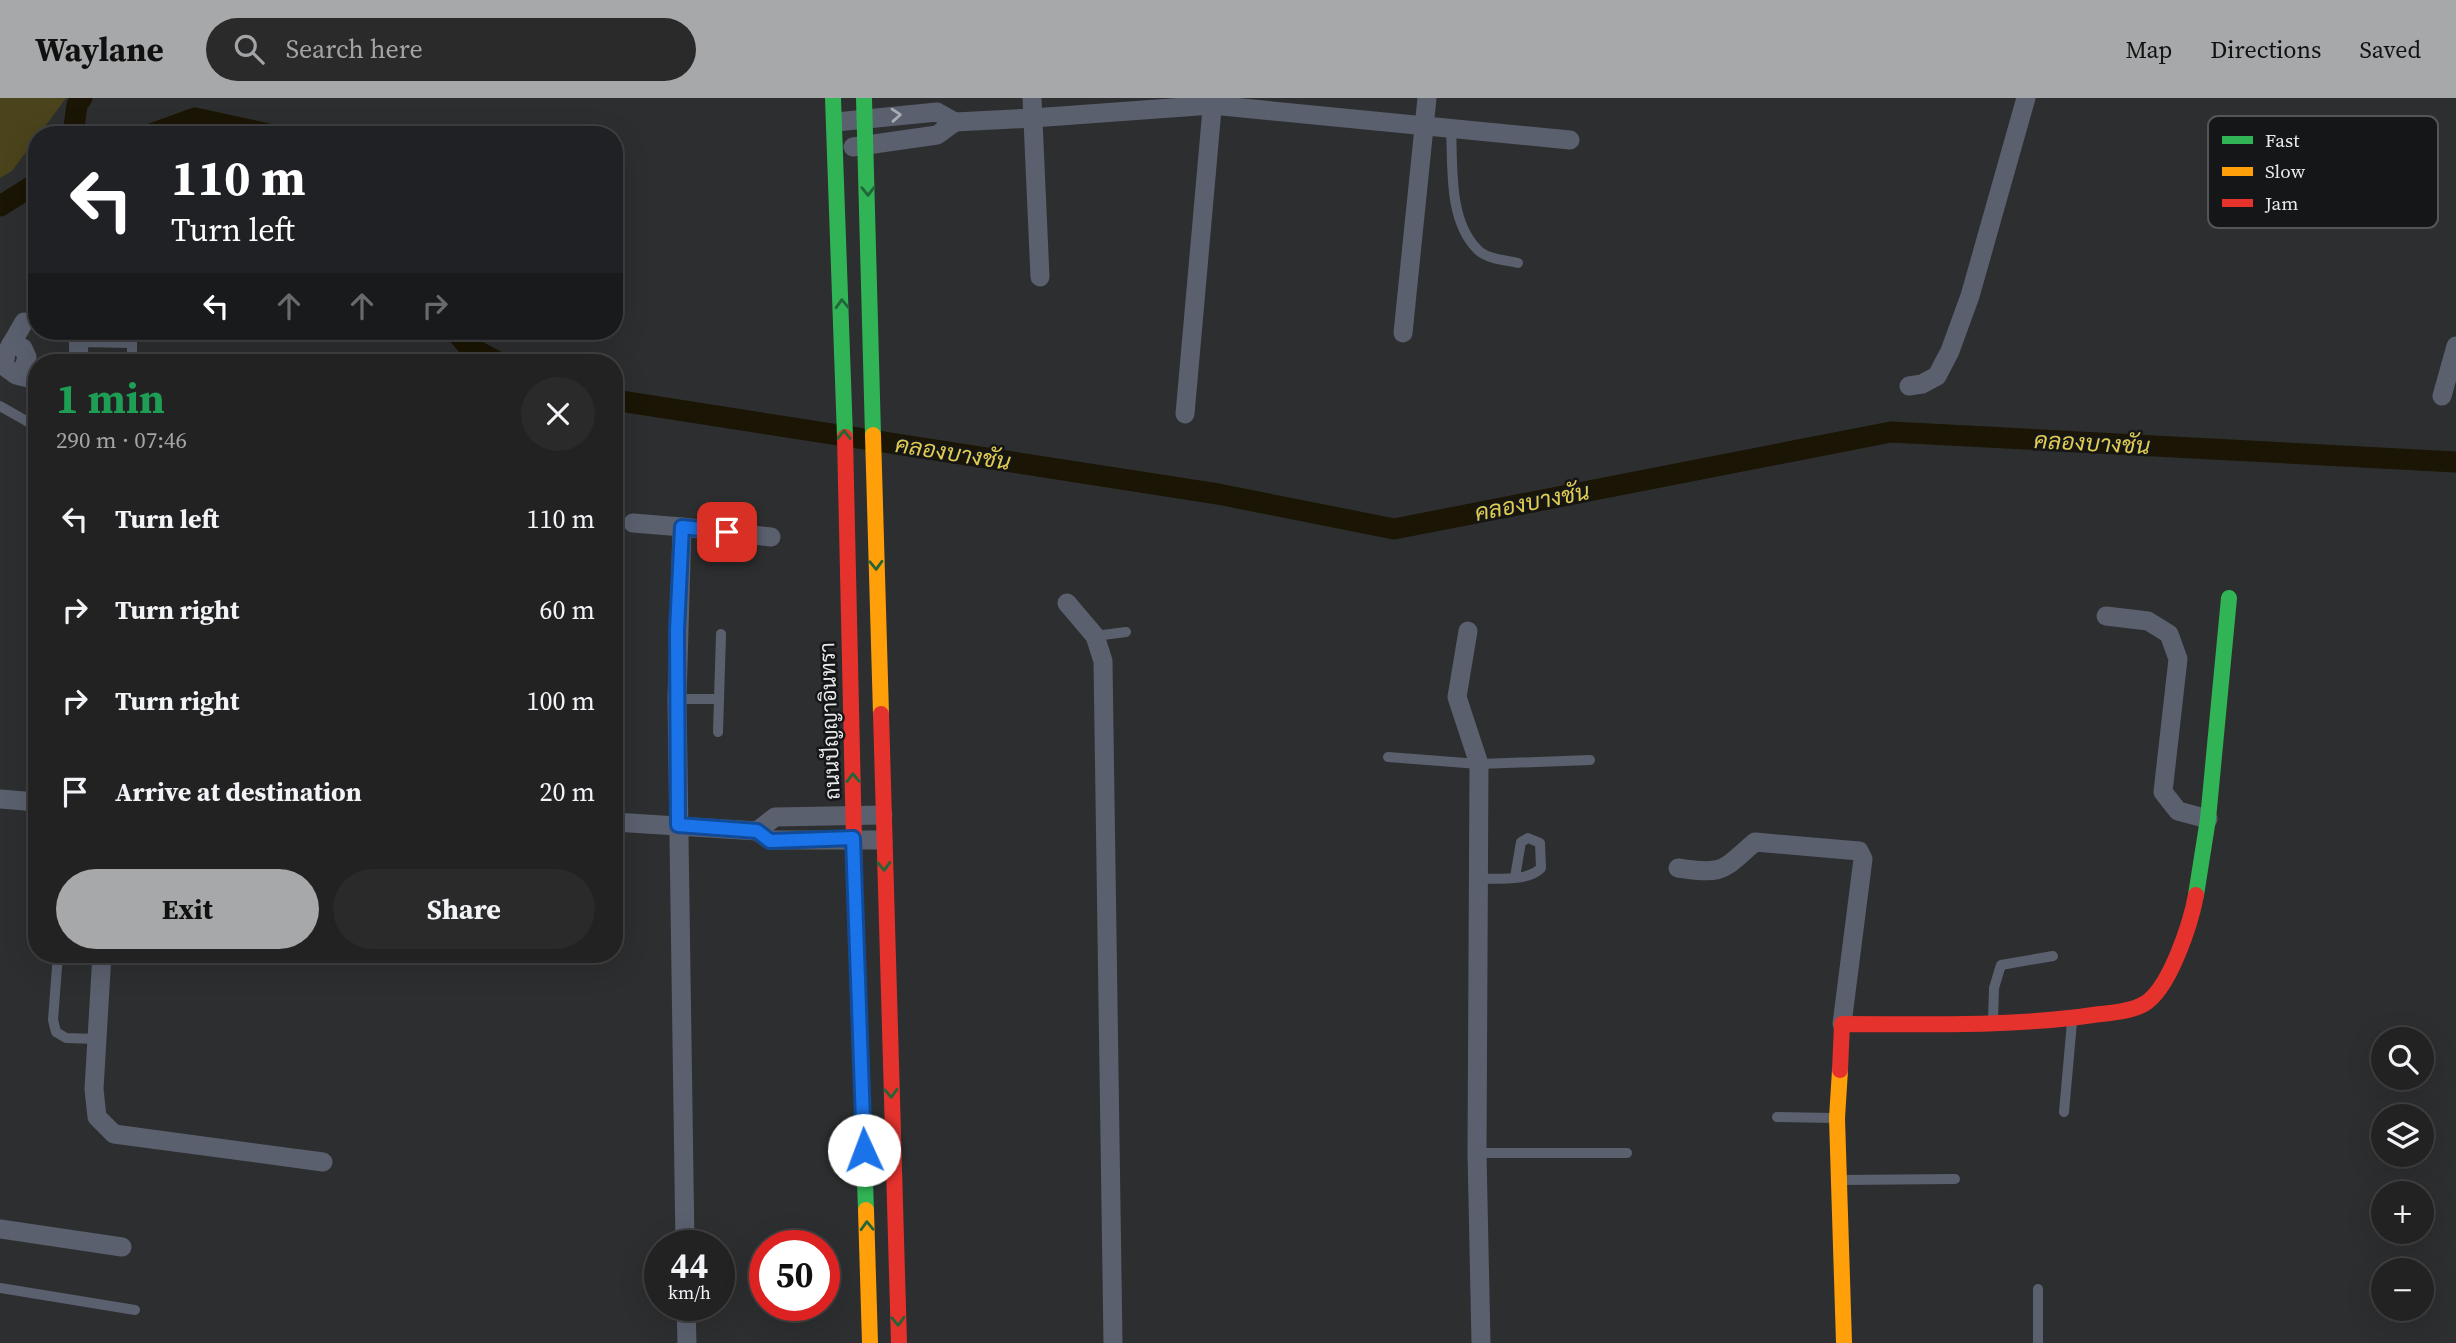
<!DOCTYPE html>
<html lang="en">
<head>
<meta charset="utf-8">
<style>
	body { margin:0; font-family:"Source Serif 4",Sarabun,serif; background:#2a2a2b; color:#f1f3f6; height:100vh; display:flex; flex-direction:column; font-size:26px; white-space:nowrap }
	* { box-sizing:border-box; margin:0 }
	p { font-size:23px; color:#a2a4a6 }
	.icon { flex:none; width:38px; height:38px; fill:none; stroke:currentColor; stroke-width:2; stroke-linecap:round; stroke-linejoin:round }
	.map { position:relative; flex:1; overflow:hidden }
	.panel { position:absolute; left:28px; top:256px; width:595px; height:609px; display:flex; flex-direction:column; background:#222223; border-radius:28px; box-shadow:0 7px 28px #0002,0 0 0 2px #3f3f41 }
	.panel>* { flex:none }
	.hud { position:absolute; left:28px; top:28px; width:595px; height:214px; border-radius:28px; box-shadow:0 7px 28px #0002,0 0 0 2px #3f3f41; background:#202124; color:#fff; overflow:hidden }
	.controls { position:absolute; left:2371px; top:929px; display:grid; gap:14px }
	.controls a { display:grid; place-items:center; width:63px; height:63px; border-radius:50%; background:#222223; box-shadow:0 7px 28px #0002,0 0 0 2px #3f3f41; font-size:35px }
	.speed { position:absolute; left:644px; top:1132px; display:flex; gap:14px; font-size:35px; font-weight:700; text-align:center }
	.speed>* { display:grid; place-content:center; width:91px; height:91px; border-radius:50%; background:#222223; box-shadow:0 7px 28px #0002,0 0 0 2px #3f3f41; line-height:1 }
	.speed small { font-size:18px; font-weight:400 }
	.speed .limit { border:10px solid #d22; background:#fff; color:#111 }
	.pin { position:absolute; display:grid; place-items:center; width:60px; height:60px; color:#fff; margin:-30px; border-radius:14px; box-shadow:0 4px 10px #0006 }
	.me { position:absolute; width:77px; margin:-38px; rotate:358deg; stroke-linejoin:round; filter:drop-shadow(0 0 5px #0008) }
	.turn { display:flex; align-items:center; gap:24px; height:147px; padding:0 28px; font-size:32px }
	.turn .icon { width:91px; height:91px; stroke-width:2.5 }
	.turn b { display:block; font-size:49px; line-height:60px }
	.lanes { display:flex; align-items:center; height:66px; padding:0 28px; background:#0003; justify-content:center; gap:35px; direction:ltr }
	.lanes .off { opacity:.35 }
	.round { display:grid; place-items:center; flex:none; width:74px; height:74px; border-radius:37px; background:#2a2a2b }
	.summary { display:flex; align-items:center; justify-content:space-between; height:119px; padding:0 28px }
	h1 { font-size:42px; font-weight:700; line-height:52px; color:#1e9e55 }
	.action { display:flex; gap:14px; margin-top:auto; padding:14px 28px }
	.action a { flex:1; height:80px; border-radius:42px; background:#a7a8a9; color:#111; font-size:28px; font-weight:700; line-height:80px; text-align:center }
	.action a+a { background:#2a2a2b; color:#f1f3f6 }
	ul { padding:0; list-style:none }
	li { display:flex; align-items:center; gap:21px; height:91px; padding:0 28px }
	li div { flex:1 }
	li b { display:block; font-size:26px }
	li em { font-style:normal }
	header { display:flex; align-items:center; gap:42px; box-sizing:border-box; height:98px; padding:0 35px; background:#a7a8a9; color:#111 }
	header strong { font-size:33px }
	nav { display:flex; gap:38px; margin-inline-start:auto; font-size:24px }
	.search { width:490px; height:63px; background:#2a2a2b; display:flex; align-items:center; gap:18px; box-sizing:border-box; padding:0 24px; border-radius:38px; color:#a2a4a6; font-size:26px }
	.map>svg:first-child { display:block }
	.green { fill:#4a431b }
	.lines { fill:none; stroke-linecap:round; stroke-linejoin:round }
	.canal { stroke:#1a1504; stroke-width:21 }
	.lane { stroke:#5a606e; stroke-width:10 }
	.street { stroke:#5a606e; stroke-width:19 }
	.fast { stroke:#30b455; stroke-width:16 }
	.slow { stroke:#ff9f0a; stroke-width:16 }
	.jam { stroke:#e5322d; stroke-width:16 }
	.oneway { stroke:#a8abb3 }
	.oneway2 { stroke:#226536 }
	.route-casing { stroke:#114b97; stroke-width:18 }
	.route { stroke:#1a73e8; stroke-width:12 }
	.labels { text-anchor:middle; stroke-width:5; stroke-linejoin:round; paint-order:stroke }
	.street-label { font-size:21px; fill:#e8e9eb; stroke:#151617 }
	.water-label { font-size:23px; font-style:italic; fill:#e1cd51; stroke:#151617 }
	.key { fill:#151617; stroke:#545557; stroke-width:2 }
	.key-label { font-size:19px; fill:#e8e9eb }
</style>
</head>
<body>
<header>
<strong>Waylane</strong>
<div class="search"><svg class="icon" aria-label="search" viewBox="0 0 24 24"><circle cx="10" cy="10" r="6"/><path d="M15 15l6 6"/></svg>Search here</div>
<nav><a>Map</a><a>Directions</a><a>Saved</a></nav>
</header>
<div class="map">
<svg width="2456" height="1245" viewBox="0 0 2456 1245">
	<rect width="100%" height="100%" fill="#2d2e2f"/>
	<polygon class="green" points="0,0 66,0 12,73 0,80"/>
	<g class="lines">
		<g class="canal">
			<polyline points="73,37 77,7 82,0"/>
			<polyline points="148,37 195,20 273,37"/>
			<polyline points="0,108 37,85"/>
			<polyline points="455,233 468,248 498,264"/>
			<polyline points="614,302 1218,396 1394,431 1891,334 2456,364"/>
		</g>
		<g class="lane">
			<path d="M1451,30C1453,67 1448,122 1477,151C1486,161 1505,162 1518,165"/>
			<polyline points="79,244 131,245"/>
			<polyline points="132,264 132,233"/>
			<polyline points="0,308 37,329"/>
			<polyline points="1095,538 1126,534"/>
			<polyline points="677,601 719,601"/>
			<polyline points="718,634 721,536"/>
			<polyline points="1388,659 1479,666 1590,662"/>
			<path d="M1478,781C1496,780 1528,784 1541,770L1540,745L1528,740L1521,744L1515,779"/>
			<polyline points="58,856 53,922 56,934 66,940 97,941"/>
			<polyline points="1993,923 1994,890 2001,867 2053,858"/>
			<polyline points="2064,1014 2072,924"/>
			<polyline points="1777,1019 1833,1020"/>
			<polyline points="1477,1055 1627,1055"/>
			<polyline points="1840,1082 1955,1081"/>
			<polyline points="0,1190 135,1212"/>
			<polyline points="2038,1245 2038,1191"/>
		</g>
		<g class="street">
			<polyline points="1032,0 1040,179"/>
			<polyline points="836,24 937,14 955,24 1033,20 1212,7 1570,42"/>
			<polyline points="853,49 937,37 955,24"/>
			<polyline points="24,224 6,255 4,268 16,277 37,282"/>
			<polyline points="78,233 79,264"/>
			<polyline points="1403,235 1427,0"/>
			<polyline points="11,246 23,250 27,259 21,278"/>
			<polyline points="1909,288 1922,286 1937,278 1950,253 1970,198 2026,0"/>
			<polyline points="2442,298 2456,248"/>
			<polyline points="1185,316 1213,0"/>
			<polyline points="633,425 682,429"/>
			<polyline points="1067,505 1095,538 1103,563 1113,1245"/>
			<polyline points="2106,518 2148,523 2169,536 2178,561 2163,694 2178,713 2208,721"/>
			<polyline points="1468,533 1457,599 1479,666 1477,1055 1481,1245"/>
			<polyline points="0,701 37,704"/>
			<polyline points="614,724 757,733 770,742 883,742"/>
			<polyline points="757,733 775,719 883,717"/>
			<path d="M1678,770C1726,777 1722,772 1755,744L1859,753L1863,761L1842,926"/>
			<polyline points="102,856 94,991 97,1019 114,1036 323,1064"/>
			<polyline points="0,1131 122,1149"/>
			<polyline points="685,1148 677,601 682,429 771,439"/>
			<polyline points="686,1208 687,1245"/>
		</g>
		<g class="fast">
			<polyline points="833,0 845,339"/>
			<polyline points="864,0 873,337"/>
			<polyline points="2196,797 2208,721 2229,500"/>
			<polyline points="856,835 866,1112"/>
		</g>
		<g class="slow">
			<polyline points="873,337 881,616"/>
			<polyline points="1840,972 1837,1020 1844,1245"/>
			<polyline points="866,1112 870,1245"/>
		</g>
		<g class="jam">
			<polyline points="845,339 856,835"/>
			<polyline points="881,616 899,1245"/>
			<path d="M1840,972L1842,926C1925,926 2010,929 2093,917C2109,915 2130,914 2144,906C2170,891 2191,824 2196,797"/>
		</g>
	</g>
	<defs><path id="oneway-chevron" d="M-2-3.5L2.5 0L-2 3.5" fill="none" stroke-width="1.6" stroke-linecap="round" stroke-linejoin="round" transform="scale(1.75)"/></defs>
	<use class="oneway" href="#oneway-chevron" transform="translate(896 17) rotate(-4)"/>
	<g class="oneway2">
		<use href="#oneway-chevron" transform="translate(868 93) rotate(89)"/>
		<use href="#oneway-chevron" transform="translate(842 206) rotate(-92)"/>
		<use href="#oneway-chevron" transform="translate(844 337) rotate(-90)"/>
		<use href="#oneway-chevron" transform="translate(876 467) rotate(88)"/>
		<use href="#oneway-chevron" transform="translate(853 680) rotate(-91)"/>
		<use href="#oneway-chevron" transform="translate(884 768) rotate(88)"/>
		<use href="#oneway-chevron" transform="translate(891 995) rotate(88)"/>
		<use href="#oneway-chevron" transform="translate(867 1128) rotate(-92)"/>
		<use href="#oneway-chevron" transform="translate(898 1223) rotate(88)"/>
	</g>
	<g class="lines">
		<g class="route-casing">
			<polyline id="route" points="727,434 682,429 677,532 678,727 757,733 770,743 853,740 864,1052"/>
		</g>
		<use href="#route" class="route"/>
	</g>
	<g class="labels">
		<g class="street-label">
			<text transform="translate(830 623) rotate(-92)" y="7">ถนนปัญญาอินทรา</text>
		</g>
		<g class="water-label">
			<text transform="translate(2092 345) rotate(3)" y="8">คลองบางชัน</text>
			<text transform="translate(953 355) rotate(9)" y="8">คลองบางชัน</text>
			<text transform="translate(1532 404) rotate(-11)" y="8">คลองบางชัน</text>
		</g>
	</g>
	<rect x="2208" y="18" width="230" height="112" rx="10" class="key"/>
	<rect x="2222" y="38" width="31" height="8" fill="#30b455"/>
	<rect x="2222" y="69" width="31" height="9" fill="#ff9f0a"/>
	<rect x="2222" y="101" width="31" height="8" fill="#e5322d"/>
	<g class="key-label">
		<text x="2265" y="49">Fast</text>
		<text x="2265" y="80">Slow</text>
		<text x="2265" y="112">Jam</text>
	</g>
</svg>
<div class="controls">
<a><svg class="icon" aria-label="search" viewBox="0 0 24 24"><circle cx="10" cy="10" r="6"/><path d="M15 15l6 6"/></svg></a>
<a><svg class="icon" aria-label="layers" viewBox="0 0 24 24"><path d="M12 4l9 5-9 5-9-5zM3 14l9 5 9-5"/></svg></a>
<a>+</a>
<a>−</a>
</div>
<div class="speed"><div>44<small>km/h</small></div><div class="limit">50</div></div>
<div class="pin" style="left:727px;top:434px;background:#d93025"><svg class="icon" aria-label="arrive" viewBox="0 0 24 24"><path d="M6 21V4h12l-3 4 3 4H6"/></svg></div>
<svg class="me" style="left:864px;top:1052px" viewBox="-20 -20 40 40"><circle r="19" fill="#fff"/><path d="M0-13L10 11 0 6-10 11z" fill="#1a73e8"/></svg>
<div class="hud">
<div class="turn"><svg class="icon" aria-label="left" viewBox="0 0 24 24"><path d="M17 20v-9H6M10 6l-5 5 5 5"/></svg><div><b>110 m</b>Turn left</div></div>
<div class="lanes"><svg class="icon" aria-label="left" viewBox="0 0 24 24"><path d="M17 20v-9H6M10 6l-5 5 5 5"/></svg><svg class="icon off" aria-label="ahead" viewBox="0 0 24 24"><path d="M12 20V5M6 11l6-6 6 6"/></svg><svg class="icon off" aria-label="ahead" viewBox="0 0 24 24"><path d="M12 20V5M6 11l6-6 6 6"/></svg><svg class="icon off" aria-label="right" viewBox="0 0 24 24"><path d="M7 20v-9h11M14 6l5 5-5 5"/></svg></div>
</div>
<section class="panel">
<div class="summary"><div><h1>1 min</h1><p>290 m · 07:46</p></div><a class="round"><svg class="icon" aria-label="close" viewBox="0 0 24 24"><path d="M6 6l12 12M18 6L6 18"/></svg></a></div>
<ul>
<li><svg class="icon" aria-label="left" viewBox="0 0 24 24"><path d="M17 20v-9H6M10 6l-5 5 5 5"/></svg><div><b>Turn left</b></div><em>110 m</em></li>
<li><svg class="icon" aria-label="right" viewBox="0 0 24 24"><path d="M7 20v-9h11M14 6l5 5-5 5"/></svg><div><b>Turn right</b></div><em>60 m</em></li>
<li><svg class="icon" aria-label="right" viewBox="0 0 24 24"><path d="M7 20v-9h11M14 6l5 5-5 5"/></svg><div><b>Turn right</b></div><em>100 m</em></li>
<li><svg class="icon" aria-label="arrive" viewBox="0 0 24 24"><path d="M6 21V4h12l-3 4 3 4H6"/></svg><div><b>Arrive at destination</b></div><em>20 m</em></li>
</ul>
<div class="action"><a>Exit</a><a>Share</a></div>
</section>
</div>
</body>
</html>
